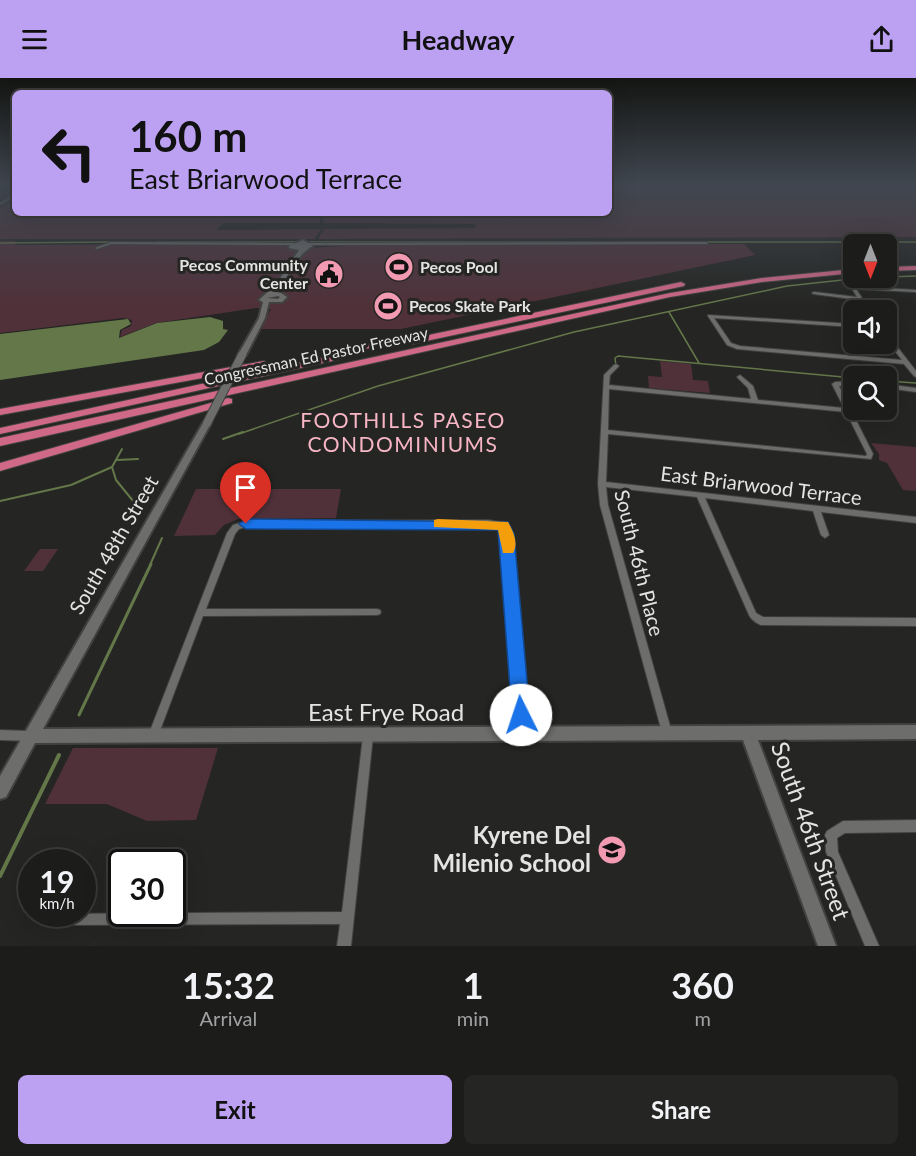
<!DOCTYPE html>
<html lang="en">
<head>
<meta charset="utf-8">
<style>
	body { margin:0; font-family:Lato,sans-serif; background:#252523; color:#f1f3f6; height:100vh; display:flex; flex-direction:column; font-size:22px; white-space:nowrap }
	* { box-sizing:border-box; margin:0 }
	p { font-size:20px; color:#a0a1a2 }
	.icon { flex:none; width:33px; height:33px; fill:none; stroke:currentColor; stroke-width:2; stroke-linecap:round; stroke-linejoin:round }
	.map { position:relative; height:868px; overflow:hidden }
	.drawer { display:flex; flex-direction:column; background:#1c1c1a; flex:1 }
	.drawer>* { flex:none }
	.hud { position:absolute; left:12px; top:12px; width:600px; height:126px; border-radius:9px; box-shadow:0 6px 24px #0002,0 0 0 2px #3a3a39; background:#bca0f2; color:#111; overflow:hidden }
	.needle { width:39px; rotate:180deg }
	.controls { position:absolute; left:843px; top:156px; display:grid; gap:12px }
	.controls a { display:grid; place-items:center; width:54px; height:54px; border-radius:9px; background:#1c1c1a; box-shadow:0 6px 24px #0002,0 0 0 2px #3a3a39; font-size:30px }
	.speed { position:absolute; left:18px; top:771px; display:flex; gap:12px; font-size:30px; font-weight:700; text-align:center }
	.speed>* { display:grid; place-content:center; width:78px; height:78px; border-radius:50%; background:#1c1c1a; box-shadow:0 6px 24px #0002,0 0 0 2px #3a3a39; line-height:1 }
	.speed small { font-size:15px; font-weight:400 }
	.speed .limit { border:3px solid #111; border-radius:9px; background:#fff; color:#111 }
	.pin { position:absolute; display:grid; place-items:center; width:51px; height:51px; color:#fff; margin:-62px -26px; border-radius:50% 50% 50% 0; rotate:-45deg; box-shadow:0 0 6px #0007 }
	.pin .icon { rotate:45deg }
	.me { position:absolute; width:66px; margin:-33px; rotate:356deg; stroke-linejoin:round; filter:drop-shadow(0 0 4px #0008) }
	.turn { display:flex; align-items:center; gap:21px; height:126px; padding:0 18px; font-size:27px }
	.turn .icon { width:78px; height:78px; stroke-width:2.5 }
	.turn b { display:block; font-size:42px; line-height:51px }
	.eta { display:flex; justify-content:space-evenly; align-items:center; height:102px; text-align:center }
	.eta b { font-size:36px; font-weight:700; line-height:42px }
	.cta { display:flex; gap:12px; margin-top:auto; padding:12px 18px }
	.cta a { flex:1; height:69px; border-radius:9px; background:#bca0f2; color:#111; font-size:24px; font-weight:700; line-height:69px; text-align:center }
	.cta a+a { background:#252523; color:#f1f3f6 }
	header { display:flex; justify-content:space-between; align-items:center; height:78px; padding:0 18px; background:#bca0f2; color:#111; font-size:27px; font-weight:700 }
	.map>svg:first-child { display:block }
	.green { fill:#50313a }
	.water { fill:#647749 }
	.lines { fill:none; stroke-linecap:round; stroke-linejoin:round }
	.stream-far3 { stroke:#647749; stroke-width:1.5 }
	.stream-far2 { stroke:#647749; stroke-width:2 }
	.stream-far1 { stroke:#647749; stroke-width:3 }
	.stream { stroke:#647749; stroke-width:4 }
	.street-casing { stroke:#414240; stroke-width:2 }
	.secondary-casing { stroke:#414240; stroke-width:4 }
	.highway-casing { stroke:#414240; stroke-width:2 }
	.street { fill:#6d6e6c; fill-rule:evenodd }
	.secondary { fill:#6d6e6c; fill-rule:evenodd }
	.highway { fill:#d06888; fill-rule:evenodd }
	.secondary-bridge-casing { stroke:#414240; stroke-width:10; stroke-linecap:butt }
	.secondary-bridge { stroke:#6d6e6c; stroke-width:8 }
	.route { fill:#1a73e8; stroke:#114b97; stroke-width:1.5 }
	.slow { fill:#f59e0b }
	.labels { text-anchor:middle; stroke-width:6; stroke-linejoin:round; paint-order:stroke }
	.far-poi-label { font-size:16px; font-weight:bold; fill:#e4e4e3; stroke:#252623; text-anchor:start }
	.far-street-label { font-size:16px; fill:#e4e4e3; stroke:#252623 }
	.street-label { font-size:20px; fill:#e4e4e3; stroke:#252623 }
	.neighbourhood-label { font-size:21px; letter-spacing:1.5px; fill:#f7b5c6; stroke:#252623 }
	.near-street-label { font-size:24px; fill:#e4e4e3; stroke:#252623 }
	.near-poi-label { font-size:24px; font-weight:bold; fill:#e4e4e3; stroke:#252623; text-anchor:end }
</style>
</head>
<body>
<header><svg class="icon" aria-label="menu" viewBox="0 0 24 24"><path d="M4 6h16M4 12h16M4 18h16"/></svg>Headway<svg class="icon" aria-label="share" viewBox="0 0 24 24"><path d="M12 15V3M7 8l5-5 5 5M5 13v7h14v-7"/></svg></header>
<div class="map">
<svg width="916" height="868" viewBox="0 0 916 868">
	<rect width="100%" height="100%" fill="#252623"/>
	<g class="green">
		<polygon points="609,106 916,106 916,159 318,161 324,151 476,150 475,146 323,145 324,135 609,135"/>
		<polygon points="15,122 15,135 321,135 320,145 223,145 217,152 321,151 315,161 0,161 0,130"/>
		<polygon points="0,163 15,163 15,167 255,166 308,170 380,166 744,166 755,177 401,251 260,251 271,231 256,230 156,245 120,259 122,252 131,248 132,242 123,240 0,255"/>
		<polygon points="660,283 691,286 693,302 708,303 710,315 649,310 648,298 662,299"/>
		<polygon points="871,365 916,369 916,413 903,412 887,385 879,382 879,376"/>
		<polygon points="196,411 341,411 336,440 238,441 224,447 215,457 174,458"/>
		<polygon points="40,471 58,471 43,493 24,493"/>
		<polygon points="73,670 218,670 196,742 147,743 107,726 45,726"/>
	</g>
	<polygon class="water" points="210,239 223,243 223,251 228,252 219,264 204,272 0,302 0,256 128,241 131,246 120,252 119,260 157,245"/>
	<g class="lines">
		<g class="stream-far3">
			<polyline points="157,164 700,164"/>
			<polyline points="706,164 916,164"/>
			<polyline points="0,165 112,164"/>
			<polyline points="886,199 916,198"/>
			<polyline points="669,234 699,285"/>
			<polyline points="616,288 615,280 618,278 854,300"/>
			<polyline points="886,303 916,305"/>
			<polyline points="239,356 378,308 574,254 787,208 861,200"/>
		</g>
		<g class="stream-far2">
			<polyline points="223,361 243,354"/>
			<polyline points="117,382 138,381"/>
			<polyline points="112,389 116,402 138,429"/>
			<polyline points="0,423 71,407 112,389 122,371"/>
			<polyline points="150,487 162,460"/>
		</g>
		<polyline class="stream-far1" points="79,637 151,486"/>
		<polyline class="stream" points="0,798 59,677"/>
		<g class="street-casing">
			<g id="street">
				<polygon points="15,116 15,118 0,127 0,125"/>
				<polygon points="111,164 294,165 296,166 294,167 111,166 97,171 95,170"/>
				<polygon points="706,164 708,165 707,166 309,167 307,166 309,165"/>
				<polygon points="851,208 916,212 916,214 856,211 870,232 866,232 859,222 814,216 812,215 814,214 857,219 851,209"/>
				<polygon points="708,237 854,246 854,249 714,240 731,265 740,268 902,282 886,262 886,257 888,257 916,293 916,299 914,298 904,286 737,271 727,267 708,238"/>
				<path d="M616,286L619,288L610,297L609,307L751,321L748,310L737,299L740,297L753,308L758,322L844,330L832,306L835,304L854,303V307L839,308L873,376L871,381L608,356L606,404L916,439V445L821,434L829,457L825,460L821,457L813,433L705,420L756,535L763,539L916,540V548L761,547C756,545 751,541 749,537L697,419L606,409L608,427L672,655L671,658L667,660L663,658L600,427L598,406L604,297L614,287ZM609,311L846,334L867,376L866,378L608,352Z"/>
				<polygon points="886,306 916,310 916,314 886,310"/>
				<polygon points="488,442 506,445 511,456 527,656 526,659 522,661 518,659 517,656 503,456 500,449 488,448 246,449 239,451 235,456 206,531 377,531 380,532 381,534 380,536 377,537 203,538 158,658 157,661 153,663 149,661 148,658 227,455 233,447 246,443"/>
				<polygon points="0,652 30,653 34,655 35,658 34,661 30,663 0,662"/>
				<polygon points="368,653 372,655 373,658 351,868 337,868 340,846 73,847 41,841 40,836 342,834 363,658 364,655"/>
				<polygon points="916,742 916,754 845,755 837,760 838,774 879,868 865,868 826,774 825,757 827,753 843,743"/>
			</g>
		</g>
		<g class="secondary-casing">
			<g id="secondary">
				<path d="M303,162L313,168C295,177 289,200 276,214L281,215L287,219L282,224H269L265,240L246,277L239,279L238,277L259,240L263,224L259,222L277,205L299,172L289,170V168ZM278,218L280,219L278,221L267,220Z"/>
				<polygon points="207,342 211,345 43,651 916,647 916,661 758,662 836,868 818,868 743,662 35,665 6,719 0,721 0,698 203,345"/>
			</g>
		</g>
		<g class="highway-casing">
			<g id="highway">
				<polygon points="916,188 916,192 886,193 886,189"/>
				<polygon points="854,191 854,195 762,204 670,219 0,368 0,360 670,215 762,200"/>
				<polygon points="681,204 685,206 684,208 412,266 407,263 327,278 322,275 327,272 420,255 424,258"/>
				<polygon points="338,276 341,277 341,281 0,356 0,350"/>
				<polygon points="264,283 269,286 268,288 0,337 0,331"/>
				<polygon points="228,320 232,321 232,325 0,393 0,385"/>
			</g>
		</g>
		<use href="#street" class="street"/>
		<use href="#secondary" class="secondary"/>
		<use href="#highway" class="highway"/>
		<g class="secondary-bridge-casing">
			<polyline id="secondary-bridge" points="207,345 242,277"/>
		</g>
		<use href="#secondary-bridge" class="secondary-bridge"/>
	</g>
	<linearGradient id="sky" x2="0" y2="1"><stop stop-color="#141513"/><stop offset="0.47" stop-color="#404750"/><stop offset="1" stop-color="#404750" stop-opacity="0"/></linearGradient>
	<rect width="916" height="227" fill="url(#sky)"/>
	<polygon class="route" points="246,441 508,444 514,456 530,637 527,643 521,646 514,643 512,637 498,452 246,451 239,446"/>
	<path class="slow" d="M438,441L508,444C513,453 519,465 513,475H503L498,452L434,449V442Z"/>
	<defs>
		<g id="stadium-disc" transform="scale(1.5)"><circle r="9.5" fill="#f19ab2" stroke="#252623"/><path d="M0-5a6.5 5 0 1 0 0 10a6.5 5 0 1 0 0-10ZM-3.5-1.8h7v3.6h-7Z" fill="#111"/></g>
		<g id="civic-disc" transform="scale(1.5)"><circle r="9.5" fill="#f19ab2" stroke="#252623"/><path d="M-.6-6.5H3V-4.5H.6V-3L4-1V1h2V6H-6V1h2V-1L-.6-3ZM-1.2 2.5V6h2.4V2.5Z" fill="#111"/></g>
		<g id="school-disc" transform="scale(1.5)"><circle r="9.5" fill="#f19ab2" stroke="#252623"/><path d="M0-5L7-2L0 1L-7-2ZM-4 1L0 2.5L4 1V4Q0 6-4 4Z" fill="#111"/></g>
	</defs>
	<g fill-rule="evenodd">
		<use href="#stadium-disc" x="399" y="189"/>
		<use href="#civic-disc" x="329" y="196"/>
		<use href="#stadium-disc" x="388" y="228"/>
		<use href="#school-disc" x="612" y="772"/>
	</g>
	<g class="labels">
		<g class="far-poi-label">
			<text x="308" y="193" text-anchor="end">Pecos Community<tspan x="308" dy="18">Center</tspan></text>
			<text x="420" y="195">Pecos Pool</text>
			<text x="409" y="234">Pecos Skate Park</text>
		</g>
		<g class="far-street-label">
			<text transform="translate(316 278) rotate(-12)" y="6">Congressman Ed Pastor Freeway</text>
		</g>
		<g class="street-label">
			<text transform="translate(761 408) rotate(7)" y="7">East Briarwood Terrace</text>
			<text transform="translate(114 467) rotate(-60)" y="7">South 48th Street</text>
			<text transform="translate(639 485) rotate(76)" y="7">South 46th Place</text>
		</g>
		<g class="neighbourhood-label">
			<text x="403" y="350">FOOTHILLS PASEO<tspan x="403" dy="24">CONDOMINIUMS</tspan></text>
		</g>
		<g class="near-street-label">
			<text x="386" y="643">East Frye Road</text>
			<text transform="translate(810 753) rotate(70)" y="8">South 46th Street</text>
		</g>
		<g class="near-poi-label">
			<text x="591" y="766">Kyrene Del<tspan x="591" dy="28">Milenio School</tspan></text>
		</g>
	</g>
</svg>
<div class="controls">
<a><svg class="needle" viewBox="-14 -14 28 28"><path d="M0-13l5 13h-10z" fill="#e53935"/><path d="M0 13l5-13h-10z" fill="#a0a1a2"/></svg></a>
<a><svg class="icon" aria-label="sound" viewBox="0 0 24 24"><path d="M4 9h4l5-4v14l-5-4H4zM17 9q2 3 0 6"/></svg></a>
<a><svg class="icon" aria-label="search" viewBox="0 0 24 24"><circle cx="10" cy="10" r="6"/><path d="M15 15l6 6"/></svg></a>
</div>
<div class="speed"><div>19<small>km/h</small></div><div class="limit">30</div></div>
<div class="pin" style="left:246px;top:446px;background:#d93025"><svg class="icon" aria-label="arrive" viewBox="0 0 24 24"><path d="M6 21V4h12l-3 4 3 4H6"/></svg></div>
<svg class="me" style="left:521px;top:637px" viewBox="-20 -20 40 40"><circle r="19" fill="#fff"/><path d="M0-13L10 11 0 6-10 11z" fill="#1a73e8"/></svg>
<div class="hud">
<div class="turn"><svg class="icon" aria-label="left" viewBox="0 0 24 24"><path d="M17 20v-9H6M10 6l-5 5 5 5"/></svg><div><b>160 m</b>East Briarwood Terrace</div></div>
</div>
</div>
<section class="drawer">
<div class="eta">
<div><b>15:32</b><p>Arrival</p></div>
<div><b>1</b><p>min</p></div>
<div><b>360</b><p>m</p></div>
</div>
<div class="cta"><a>Exit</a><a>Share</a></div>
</section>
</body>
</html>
